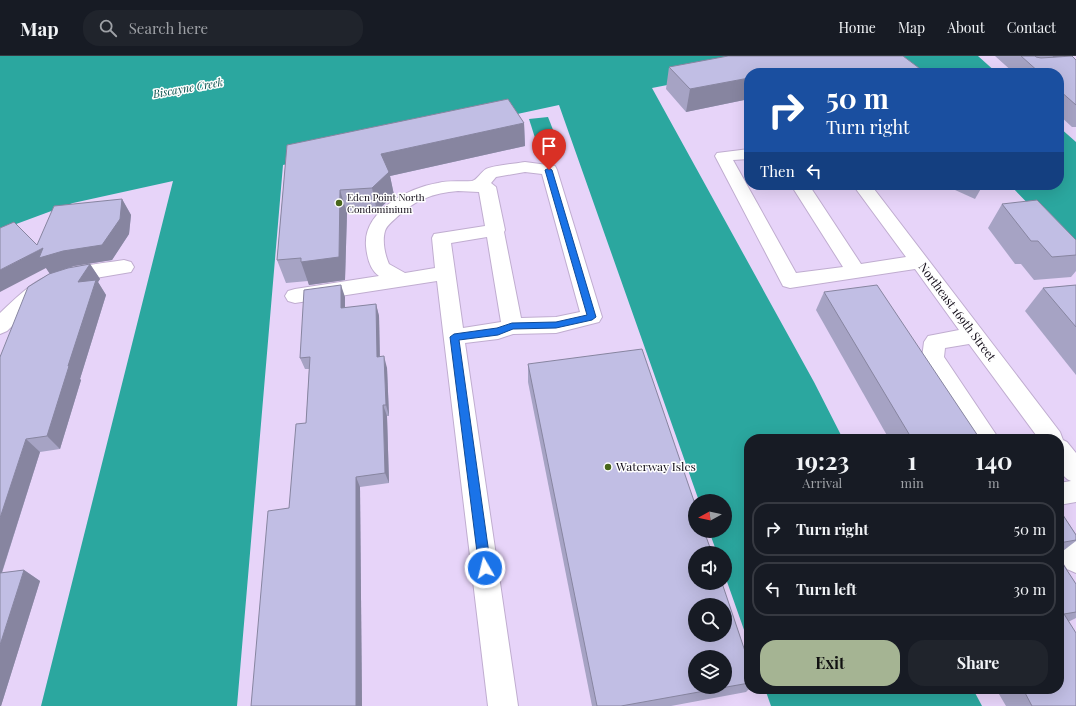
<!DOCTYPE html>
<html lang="en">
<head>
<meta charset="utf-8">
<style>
	body { margin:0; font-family:"Playfair Display",serif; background:#20242c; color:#f1f3f6; height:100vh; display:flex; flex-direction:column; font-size:15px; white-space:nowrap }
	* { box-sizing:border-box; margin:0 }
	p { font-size:13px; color:#9ea1a6 }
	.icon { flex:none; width:22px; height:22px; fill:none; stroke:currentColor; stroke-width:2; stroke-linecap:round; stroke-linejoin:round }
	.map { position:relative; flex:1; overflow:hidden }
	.details { position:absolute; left:744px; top:378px; width:320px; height:260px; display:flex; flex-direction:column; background:#171b24; border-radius:16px; box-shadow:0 4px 16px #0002 }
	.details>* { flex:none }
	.top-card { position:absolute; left:744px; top:12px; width:320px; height:122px; border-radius:16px; box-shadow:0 4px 16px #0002; background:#1a4fa0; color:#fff; overflow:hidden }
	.needle { width:26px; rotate:262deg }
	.fabs { position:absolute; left:688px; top:438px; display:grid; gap:8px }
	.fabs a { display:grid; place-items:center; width:44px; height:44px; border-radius:50%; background:#171b24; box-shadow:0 4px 16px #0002; font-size:20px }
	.pin { position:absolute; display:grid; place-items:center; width:34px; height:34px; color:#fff; margin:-41px -17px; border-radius:50% 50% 50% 0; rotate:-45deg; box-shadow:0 0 4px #0007 }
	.pin .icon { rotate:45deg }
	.me { position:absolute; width:44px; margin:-22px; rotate:352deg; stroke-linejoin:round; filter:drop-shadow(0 0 3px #0008) }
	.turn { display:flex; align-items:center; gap:14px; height:84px; padding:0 16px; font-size:18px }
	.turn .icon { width:52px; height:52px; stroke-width:2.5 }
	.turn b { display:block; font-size:28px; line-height:34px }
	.then { display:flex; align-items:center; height:38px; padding:0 16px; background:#0003; gap:8px; font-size:15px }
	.eta { display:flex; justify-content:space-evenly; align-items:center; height:68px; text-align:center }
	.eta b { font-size:24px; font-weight:700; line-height:28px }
	.primary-button { display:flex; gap:8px; margin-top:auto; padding:8px 16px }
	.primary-button a { flex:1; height:46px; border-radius:16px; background:#a5b493; color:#111; font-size:16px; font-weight:700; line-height:46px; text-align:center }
	.primary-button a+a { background:#20242c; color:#f1f3f6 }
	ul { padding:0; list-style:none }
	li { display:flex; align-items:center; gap:12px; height:54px; margin:0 8px 6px; padding:0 8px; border:2px solid #363941; border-radius:16px }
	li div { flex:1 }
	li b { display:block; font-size:15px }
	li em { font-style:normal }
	header { display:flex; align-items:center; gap:24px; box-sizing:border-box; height:56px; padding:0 20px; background:#171b24; border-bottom:1px solid #363941 }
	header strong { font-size:19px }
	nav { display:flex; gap:22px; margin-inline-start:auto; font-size:14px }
	.search { width:280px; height:36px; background:#20242c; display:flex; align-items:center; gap:10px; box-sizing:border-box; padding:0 14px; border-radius:16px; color:#9ea1a6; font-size:15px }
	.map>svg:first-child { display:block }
	.water { fill:#2ba79f }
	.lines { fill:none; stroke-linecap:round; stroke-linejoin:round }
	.minor-casing { stroke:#c0add0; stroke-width:2 }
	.minor { fill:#fff; fill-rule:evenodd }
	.wall { fill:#a6a3c4 }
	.shaded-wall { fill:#8785a0 }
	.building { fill:#c1bee4; stroke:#8785a0; fill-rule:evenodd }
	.route { fill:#1a73e8; stroke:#114b97 }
	.poi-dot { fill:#48661b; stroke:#fefefe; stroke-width:1.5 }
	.labels { text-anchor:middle; stroke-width:3; stroke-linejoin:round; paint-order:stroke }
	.far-poi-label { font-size:10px; fill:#110b17; stroke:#fefefe; text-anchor:start }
	.far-water-label { font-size:11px; font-style:italic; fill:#064e4a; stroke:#fefefe }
	.street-label { font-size:12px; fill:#110b17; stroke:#fefefe }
	.poi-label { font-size:12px; fill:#110b17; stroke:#fefefe; text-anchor:start }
</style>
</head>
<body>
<header>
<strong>Map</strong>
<div class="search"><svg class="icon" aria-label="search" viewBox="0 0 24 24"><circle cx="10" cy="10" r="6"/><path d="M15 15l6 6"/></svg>Search here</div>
<nav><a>Home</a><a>Map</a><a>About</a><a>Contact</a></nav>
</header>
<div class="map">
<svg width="1076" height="650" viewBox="0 0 1076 650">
	<rect width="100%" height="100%" fill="#e7d4f9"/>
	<g class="water">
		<polygon points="0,0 814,0 652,32 814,326 843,383 749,383 749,588 725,520 725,497 717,497 709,475 725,475 725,445 699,445 559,49 283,109 237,650 41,650 173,125 73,147 0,174"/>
		<polygon points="886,0 978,0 997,17 902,17"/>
		<polygon points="548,61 557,84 536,85 529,63"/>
		<polygon points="1059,71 1076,86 1076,197 1010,129 1059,129"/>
		<polygon points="765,633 973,633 982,650 771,650"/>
	</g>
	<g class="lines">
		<g class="minor-casing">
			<g id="minor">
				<path d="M749,93V103L733,104L796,217L843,211L791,129H809L861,208L906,201L853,129H871L1060,376L1063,384L1067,386L1076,397V446L1059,449V427L1071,425C1055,419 1059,397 1059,383H1039L969,288L945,292L944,301L999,383H974L922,302L924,286L928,280L959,274L915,213L790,232L783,230L715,100L717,97Z"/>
				<path d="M525,106L555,110L557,114L602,261L599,266L556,277L513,278L498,283L465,287L518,650H488L437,225L295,247L288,245L285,240L288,235L295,233L379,220C370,214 367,201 366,190C363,155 408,132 438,127C449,124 461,126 472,125C477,124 481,116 486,113C496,109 514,108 525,106ZM525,116L542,118L580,256L556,261L521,262L504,176L505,174L496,131L491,127L496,121ZM458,135L479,136L485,170L434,178L432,182L435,212L405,217L389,208C385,199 382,185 385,175C387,169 393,165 397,161C415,144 433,137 458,135ZM487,181L501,266L463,272L451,187Z"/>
				<path d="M124,204L131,206L134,211L131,216L78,225L59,231L38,245L7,275L0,278V257C14,244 28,229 46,221C70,210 98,208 124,204Z"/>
				<polygon points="1059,464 1068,468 1076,480 1076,517 1067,513 1059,500"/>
			</g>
		</g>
		<use href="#minor" class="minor"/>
	</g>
	<g class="wall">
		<polygon points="995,0 1065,0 1061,1 1076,4 1076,71 1072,71 1059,59 1059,17 1014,17"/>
		<polygon points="669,11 919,12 917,17 749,17 749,43 686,56 666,33"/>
		<polygon points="524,67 525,90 390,120 394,139 377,155 347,157 345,224 309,229 308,225 286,227 277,204 287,89"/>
		<polygon points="944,129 983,129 975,143"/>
		<polygon points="122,143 131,159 129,178 112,204 74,210 69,212 90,208 100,223 98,226 106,239 80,323 81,324 60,393 40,396 2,517 24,514 40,525 1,650 0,301 50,218 46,212"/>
		<polygon points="1002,148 1076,184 1076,215 1071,221 1034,224 1021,208 1015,208 988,172"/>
		<polygon points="1076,229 1076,319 1025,255 1043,232"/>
		<polygon points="824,236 980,383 889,383 816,254"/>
		<polygon points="345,241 345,252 376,248 379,260 380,301 387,312 389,360 387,360 389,427 360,431 362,650 251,650 306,367 309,313 305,313 300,302"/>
		<polygon points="528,308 749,607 749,633 746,636 671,650 592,650 528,326"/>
		<polygon points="1059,453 1076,479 1076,485 1059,498"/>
		<polygon points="1059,502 1076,528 1076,562 1068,566 1076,650 1006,650 996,633 1059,633"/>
	</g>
	<g class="shaded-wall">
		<polygon points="1053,0 1065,0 1052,3"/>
		<polygon points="919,12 917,17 897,17"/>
		<polygon points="749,22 749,43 686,56 690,33"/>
		<polygon points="524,67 525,90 390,120 394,139 377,155 372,132 381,98"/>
		<polygon points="340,134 347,157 345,224 309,229 301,206"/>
		<polygon points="122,143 131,159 129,178 112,204 74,210 50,218 46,212 0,236 0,214 43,192"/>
		<polygon points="90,208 100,223 98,226 106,239 80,323 81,324 60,393 47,380 68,310 78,226"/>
		<polygon points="341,229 345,241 345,264 341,252"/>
		<polygon points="376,248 379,260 380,313 377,301"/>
		<polygon points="384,300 387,312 389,360 386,349"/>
		<polygon points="383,349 387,360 389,427 385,417"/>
		<polygon points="26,383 40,396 0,522 0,462"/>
		<polygon points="356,421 360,431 362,650 356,650"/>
		<polygon points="24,514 40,525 1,650 0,650 0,589"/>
	</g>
	<g class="building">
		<polygon points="728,0 903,0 919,12 897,17 749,17 749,22 690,33 669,11"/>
		<polygon points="1021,0 1035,0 1036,1 1041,2 1072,0 1076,4 1076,49 1059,34 1059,17 1040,17"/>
		<polygon points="508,43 524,67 381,98 389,116 372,132 340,134 339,201 301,206 301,202 277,204 287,89"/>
		<polygon points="122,143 120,163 102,189 63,195 39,202 43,192 0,214 0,172 14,166 37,189 54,150"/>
		<polygon points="1037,144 1076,184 1076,199 1052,201 1038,185 1031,185 1002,148"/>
		<polygon points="90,208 78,226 96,224 68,310 69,310 47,380 26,383 0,462 0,301 28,231 49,218 68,212"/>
		<polygon points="341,229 341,252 376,248 377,301 384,300 386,349 383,349 385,417 356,421 356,650 251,650 268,455 289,452 296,368 306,367 310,301 300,302 304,234"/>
		<polygon points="877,229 980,383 912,383 824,236"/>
		<polygon points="1076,229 1076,271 1043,232"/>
		<path d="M642,293L695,448V475H704L712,497H695V527H722L749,607V627L621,650H597L528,308ZM695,549H725V579H695ZM695,601H725V631H695Z"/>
		<polygon points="1059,453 1076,479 1076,484 1059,487"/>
		<polygon points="1059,502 1076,528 1076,556 1064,558 1076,577 1076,650 1032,650 1023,633 1059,633"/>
		<polygon points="24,514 0,589 0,517"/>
	</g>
	<polygon class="route" points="549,112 552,114 596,261 592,264 556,272 513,273 498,279 459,284 491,512 489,516 485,517 481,516 479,512 450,281 454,278 497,272 512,267 556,266 587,259 545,114"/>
	<g class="poi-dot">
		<circle cx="339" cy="147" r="4"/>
		<circle cx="608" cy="411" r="4"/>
	</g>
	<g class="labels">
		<g class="far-poi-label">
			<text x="347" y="145">Eden Point North<tspan x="347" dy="12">Condominium</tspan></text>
		</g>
		<g class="far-water-label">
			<text transform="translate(188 32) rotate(-10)" y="4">Biscayne Creek</text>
		</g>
		<g class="street-label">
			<text transform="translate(957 256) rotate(53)" y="4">Northeast 169th Street</text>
		</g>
		<g class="poi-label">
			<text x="616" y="415">Waterway Isles</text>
		</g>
	</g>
</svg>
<div class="fabs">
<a><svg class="needle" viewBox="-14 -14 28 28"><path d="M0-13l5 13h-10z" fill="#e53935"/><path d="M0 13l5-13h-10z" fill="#9ea1a6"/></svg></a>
<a><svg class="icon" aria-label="sound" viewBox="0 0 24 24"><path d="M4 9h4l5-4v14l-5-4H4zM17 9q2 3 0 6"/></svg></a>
<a><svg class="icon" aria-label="search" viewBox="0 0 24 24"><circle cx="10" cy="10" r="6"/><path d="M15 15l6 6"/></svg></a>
<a><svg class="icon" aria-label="layers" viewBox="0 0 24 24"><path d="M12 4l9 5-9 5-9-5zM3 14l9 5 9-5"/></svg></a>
</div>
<div class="pin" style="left:549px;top:114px;background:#d93025"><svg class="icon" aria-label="arrive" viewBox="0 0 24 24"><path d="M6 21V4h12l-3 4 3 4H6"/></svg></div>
<svg class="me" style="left:485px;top:512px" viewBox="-20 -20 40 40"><circle r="17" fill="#1a73e8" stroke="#fff" stroke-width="3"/><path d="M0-11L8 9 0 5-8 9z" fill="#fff"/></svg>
<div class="top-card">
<div class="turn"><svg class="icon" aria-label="right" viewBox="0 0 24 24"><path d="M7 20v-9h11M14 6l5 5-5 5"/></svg><div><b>50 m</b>Turn right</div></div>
<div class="then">Then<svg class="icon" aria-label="left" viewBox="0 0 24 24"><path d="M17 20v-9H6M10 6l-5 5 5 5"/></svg></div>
</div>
<section class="details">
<div class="eta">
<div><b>19:23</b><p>Arrival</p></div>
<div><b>1</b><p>min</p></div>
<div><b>140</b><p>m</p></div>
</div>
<ul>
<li><svg class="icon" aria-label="right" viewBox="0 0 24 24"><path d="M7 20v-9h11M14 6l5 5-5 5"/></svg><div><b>Turn right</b></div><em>50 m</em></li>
<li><svg class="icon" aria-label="left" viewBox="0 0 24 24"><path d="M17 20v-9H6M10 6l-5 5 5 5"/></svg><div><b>Turn left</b></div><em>30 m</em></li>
</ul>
<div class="primary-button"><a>Exit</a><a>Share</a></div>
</section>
</div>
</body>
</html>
